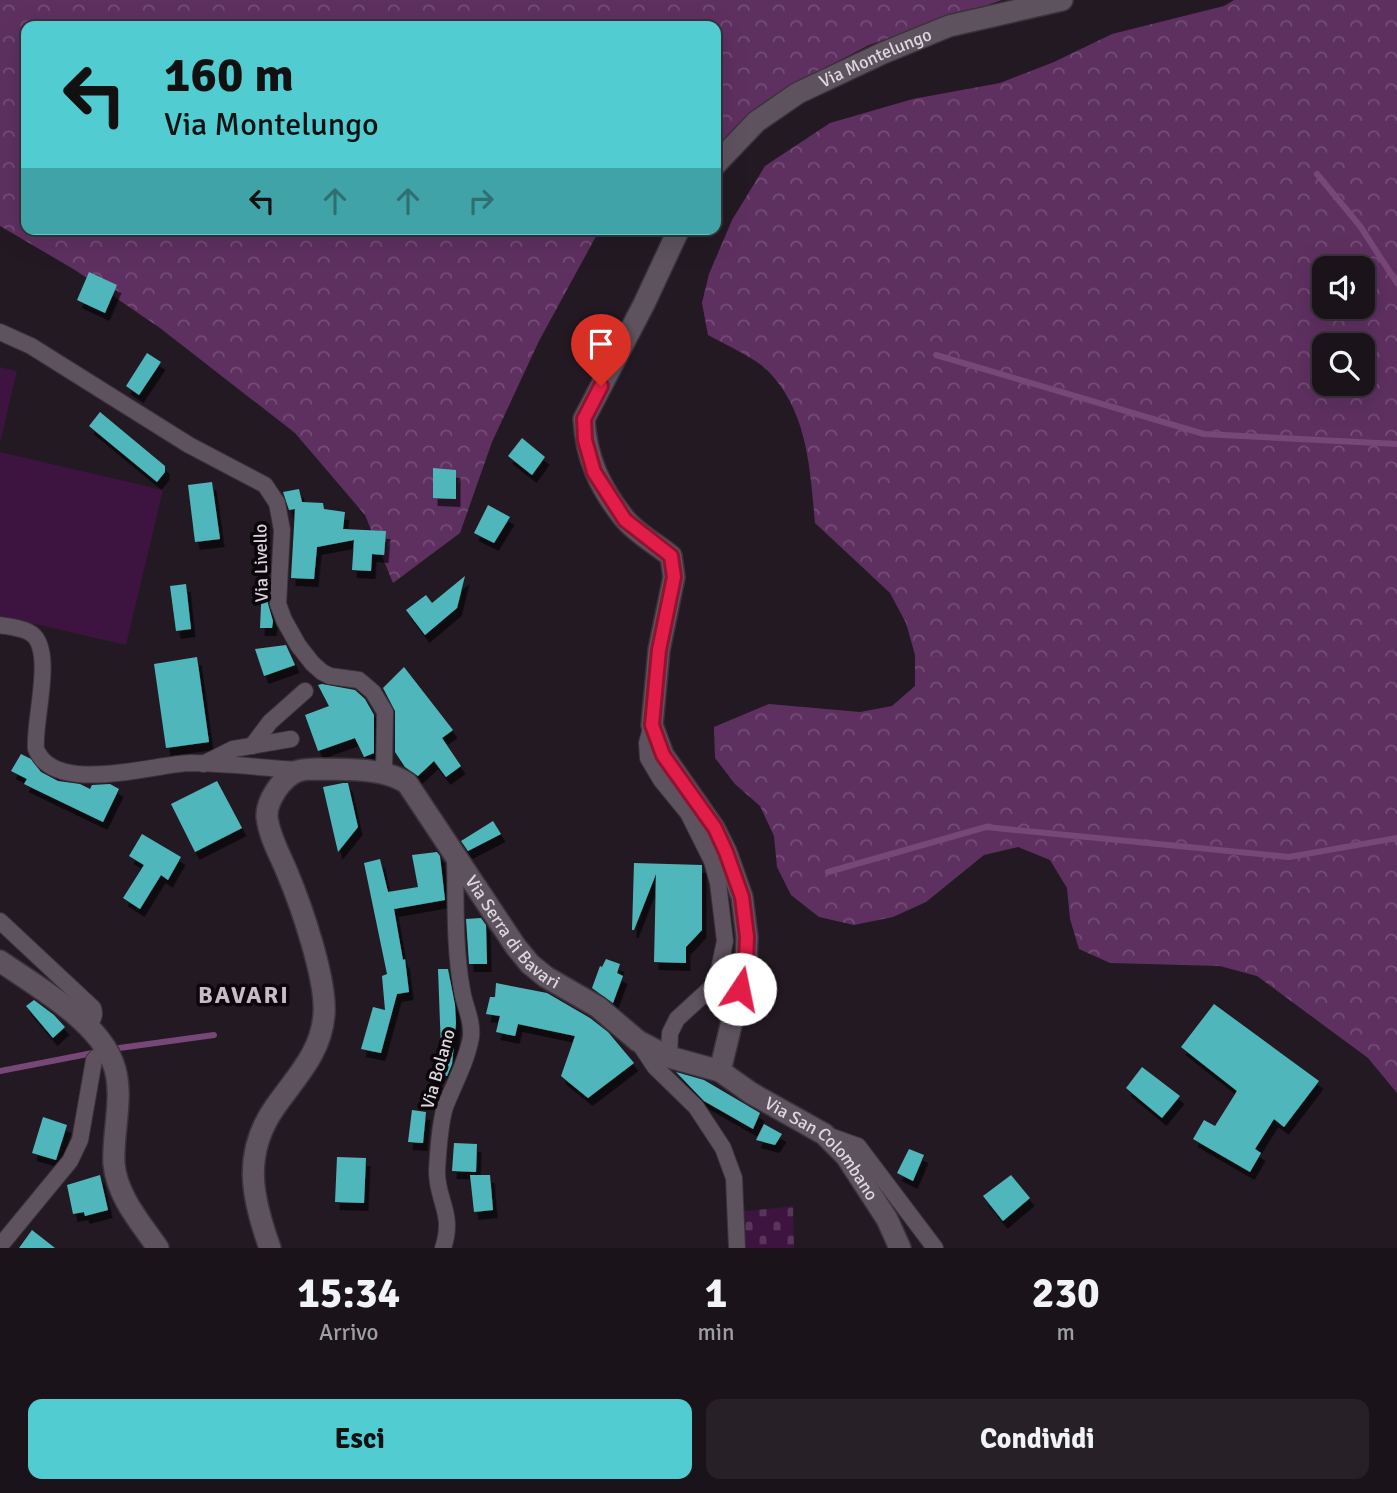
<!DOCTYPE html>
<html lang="it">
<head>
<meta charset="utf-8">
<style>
	body { margin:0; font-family:Signika,sans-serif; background:#272027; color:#f1f3f6; height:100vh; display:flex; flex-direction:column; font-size:26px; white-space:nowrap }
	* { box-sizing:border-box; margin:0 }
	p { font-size:23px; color:#9f9ea2 }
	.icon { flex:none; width:38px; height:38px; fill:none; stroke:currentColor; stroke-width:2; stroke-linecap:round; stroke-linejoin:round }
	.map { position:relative; height:1248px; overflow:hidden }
	.panel { display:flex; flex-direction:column; background:#1a131a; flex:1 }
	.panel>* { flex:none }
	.banner { position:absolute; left:21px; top:21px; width:700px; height:214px; border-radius:14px; box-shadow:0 7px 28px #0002,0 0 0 2px #383239; background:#51ccd1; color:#111; overflow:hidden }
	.tools { position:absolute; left:1312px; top:256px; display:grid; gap:14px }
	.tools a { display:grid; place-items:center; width:63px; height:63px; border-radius:14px; background:#1a131a; box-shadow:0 7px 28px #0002,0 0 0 2px #383239; font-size:35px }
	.pin { position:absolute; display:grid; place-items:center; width:60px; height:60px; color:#fff; margin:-72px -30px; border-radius:50% 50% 50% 0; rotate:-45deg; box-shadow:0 0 7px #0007 }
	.pin .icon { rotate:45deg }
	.me { position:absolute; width:77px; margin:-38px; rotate:11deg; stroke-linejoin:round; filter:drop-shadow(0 0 5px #0008) }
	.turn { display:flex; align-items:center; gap:24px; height:147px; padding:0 28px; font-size:32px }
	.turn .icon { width:91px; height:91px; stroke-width:2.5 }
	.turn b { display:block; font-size:49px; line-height:60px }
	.lanes { display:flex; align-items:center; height:66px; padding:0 28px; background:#0003; justify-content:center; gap:35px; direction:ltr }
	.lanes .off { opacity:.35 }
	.eta { display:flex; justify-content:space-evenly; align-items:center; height:119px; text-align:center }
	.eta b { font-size:42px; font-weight:700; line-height:49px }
	.button { display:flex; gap:14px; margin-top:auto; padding:14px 28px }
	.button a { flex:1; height:80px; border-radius:14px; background:#51ccd1; color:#111; font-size:28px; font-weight:700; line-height:80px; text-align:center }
	.button a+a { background:#272027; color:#f1f3f6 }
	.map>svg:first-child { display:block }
	.forest { fill:url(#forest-crowns); fill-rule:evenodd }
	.cemetery { fill:url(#cemetery-stones) }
	.garden { fill:#3d133f }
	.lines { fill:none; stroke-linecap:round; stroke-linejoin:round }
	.stream { stroke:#774778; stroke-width:6 }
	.building { fill:#50b7bc; filter:url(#shadow) }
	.street-casing { stroke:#3a333a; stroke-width:18 }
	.secondary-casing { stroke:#3a333a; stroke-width:24 }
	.street { stroke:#5e525e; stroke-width:16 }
	.secondary { stroke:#5e525e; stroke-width:21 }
	.route-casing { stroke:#92132f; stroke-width:18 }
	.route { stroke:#e11d48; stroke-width:12 }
	.labels { text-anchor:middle; stroke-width:7; stroke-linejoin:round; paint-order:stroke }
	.street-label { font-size:18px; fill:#ddd6dd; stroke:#0a060a }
	.district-label { font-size:24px; font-weight:bold; letter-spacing:2px; fill:#c8bbc8; stroke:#0a060a }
</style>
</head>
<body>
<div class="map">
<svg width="1397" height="1248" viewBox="0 0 1397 1248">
	<defs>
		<pattern id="forest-crowns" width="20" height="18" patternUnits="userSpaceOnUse" patternTransform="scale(1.75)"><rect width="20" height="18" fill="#5e3060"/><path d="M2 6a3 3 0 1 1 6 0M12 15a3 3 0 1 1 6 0" fill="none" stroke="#754d76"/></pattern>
		<pattern id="cemetery-stones" width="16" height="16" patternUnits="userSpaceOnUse" patternTransform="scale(1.75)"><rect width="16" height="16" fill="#3d133f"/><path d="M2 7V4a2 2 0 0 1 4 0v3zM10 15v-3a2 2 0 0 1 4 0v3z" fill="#59355a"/></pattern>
		<filter id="shadow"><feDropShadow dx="4.5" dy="8" stdDeviation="0" flood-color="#0009"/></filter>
	</defs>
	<rect width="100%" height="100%" fill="#231923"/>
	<g class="forest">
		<polygon points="0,0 1002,0 869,45 791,86 716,151 716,26 26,26 26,229 600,229 539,341 492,442 460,533 393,583 365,515 295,433 160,328 75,270 0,226"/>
		<path d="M1234,0H1397V1093L1368,1058L1257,976L1220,966L1110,963L1079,949L1070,919L1067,888L1050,860L1018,847L984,855L926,902L893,917L854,925L819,917L791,895L777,867L774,836L760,806L735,784L715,758L714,727L769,704L860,712L892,706L915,686V655L906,623L890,593L815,523C810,469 808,412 768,371C757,359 724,344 708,335L702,303L709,274L732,220L765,166L830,123L913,99L1000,83L1054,62L1112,34L1224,6ZM1325,268H1363V306H1325ZM1325,345H1363V383H1325Z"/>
	</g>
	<polygon class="cemetery" points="793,1206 794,1248 740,1248 738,1212"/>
	<g class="garden">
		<polygon points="0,367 17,371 0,443"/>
		<polygon points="0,452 163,490 126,645 0,616"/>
	</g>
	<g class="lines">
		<g class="stream">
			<polyline points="1317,174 1360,226 1397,283"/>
			<polyline points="936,355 1204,434 1397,444"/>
			<polyline points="828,872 986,827 1289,857 1397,838"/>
			<polyline points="112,1049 214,1035"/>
			<polyline points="0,1071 98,1052"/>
		</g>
	</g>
	<g class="building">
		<polygon points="89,272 117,285 105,313 77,300"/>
		<polygon points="147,353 161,362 139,395 126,386"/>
		<polygon points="100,412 165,466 165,472 157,482 89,426"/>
		<polygon points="522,438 545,457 532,475 508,456"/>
		<polygon points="433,468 456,470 456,499 433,498"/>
		<polygon points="212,482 220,539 195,542 188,485"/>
		<polygon points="299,489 302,502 323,503 324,509 345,512 343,529 386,531 384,555 372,554 371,571 352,570 354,540 317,547 314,579 291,578 295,509 289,510 283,492"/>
		<polygon points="488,505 510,517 494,543 474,533"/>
		<polygon points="465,576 457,608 425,635 406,610 426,595 432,603"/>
		<polygon points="262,583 269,583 268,604 273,621 272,628 260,628"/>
		<polygon points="186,584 191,629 176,631 170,586"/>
		<polygon points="286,645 295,665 264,676 255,649"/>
		<polygon points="197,657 209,742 166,748 154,664"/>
		<polygon points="404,667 453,730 442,738 461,766 446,777 434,761 418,776 405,767 395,752 395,711 383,688"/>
		<polygon points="322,684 355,690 365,699 374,715 374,753 364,757 355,738 318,751 305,715 329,706 318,685"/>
		<polygon points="21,754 31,759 41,772 58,781 80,784 90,789 92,785 110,784 119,789 103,822 24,784 27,779 11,771"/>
		<polygon points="217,781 242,828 195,852 171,804"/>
		<polygon points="343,783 348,783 358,827 338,852 323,787"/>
		<polygon points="493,821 501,834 468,851 461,841"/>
		<polygon points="142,834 181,857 168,880 161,875 140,909 123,898 144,865 129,856"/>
		<polygon points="437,852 440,856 445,900 394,909 403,960 405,959 409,992 397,994 381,1053 361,1049 373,1007 385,1010 382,976 387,974 364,863 380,859 388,892 418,887 412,855"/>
		<polygon points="634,863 702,865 702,930 686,947 686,963 654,962 656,874 634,930 632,930"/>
		<polygon points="481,918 486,925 487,964 469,964 466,919"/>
		<polygon points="606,959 620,964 617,973 623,976 613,1003 592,988 600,966 602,967"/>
		<polygon points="438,969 448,969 455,1005 456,1023 452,1064 447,1076 442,1076"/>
		<polygon points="496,983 547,993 590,1018 608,1032 634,1063 588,1098 561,1076 575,1036 518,1024 515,1036 496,1032 500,1016 486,1014 490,997 495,997"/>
		<polygon points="34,1000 54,1015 65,1027 53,1038 26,1006"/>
		<polygon points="1214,1004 1319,1081 1284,1127 1274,1119 1255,1149 1261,1153 1250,1172 1193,1139 1204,1120 1215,1126 1237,1091 1181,1047"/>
		<polygon points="1142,1067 1180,1096 1162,1118 1126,1088"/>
		<polygon points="676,1072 704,1080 760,1113 753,1129 704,1101"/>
		<polygon points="412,1110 426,1112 423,1143 408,1142"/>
		<polygon points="43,1117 67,1125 56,1160 32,1153"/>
		<polygon points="764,1124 782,1134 775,1145 756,1140"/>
		<polygon points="454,1143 477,1144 476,1172 452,1171"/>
		<polygon points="909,1149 924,1155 913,1181 897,1173"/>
		<polygon points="337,1157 366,1158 364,1203 335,1202"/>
		<polygon points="100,1175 108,1210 85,1216 84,1212 73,1214 67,1185"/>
		<polygon points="470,1175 490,1175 493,1210 474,1212"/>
		<polygon points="1011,1175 1030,1198 1003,1221 983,1196"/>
		<polygon points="32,1230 55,1248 19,1248"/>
	</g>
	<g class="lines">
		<g class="street-casing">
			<g id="street">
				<polyline points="0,332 31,346 189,445 265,485 277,503 282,530 278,604 284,620 298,645 312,663 322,672 330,676 359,680 373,692 385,712 384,772"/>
				<path d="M0,625C10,627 24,628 32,634C55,652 33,722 36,749C54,796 154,764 190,763C226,763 263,768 299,770"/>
				<polyline points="652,725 647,743 648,758 661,780 688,813 712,861 718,883 725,941 718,974 714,985 677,1019 670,1033 669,1057"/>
				<polyline points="252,746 270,722 305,691"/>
				<polyline points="203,764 233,749 291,739"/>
				<path d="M0,921L93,1008C96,1016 92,1020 88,1026"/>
				<polyline points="639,1043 655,1067 696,1107 723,1148 734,1178 737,1248"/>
				<polyline points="827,1135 858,1146 935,1248"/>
				<polyline points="0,1246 70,1161 80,1140 94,1060 98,1056 110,1055"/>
				<path d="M443,1248C455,1213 436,1200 437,1170C438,1153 440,1123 445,1107C454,1084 467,1061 471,1037C473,1020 464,1005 462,990C454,947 456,900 455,857"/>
			</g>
		</g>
		<g class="secondary-casing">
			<g id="secondary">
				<path id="s1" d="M716,164L756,122L798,93L883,53L949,26L1062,0"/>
				<path d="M679,229L644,304L584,419C586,458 600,488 624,518C636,533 656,544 671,556L674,577L659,650L652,725L663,755L714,828L726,852L742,897L747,937L746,963L720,1071"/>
				<path d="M0,961C36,986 98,1021 113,1063C125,1094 112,1132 114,1164C117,1196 140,1222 158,1248"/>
				<path id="s2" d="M270,1248C252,1198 242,1154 275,1107C296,1077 321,1053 324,1015C327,980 301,905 287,872C280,855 269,836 267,817C266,801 282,777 298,771C304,769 313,769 319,769C348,770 382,767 407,783L516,947L530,964L546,977L598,1007L638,1041L669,1057L720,1071L751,1093L824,1134L846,1156L887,1219L900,1248"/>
			</g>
		</g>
		<use href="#street" class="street"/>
		<use href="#secondary" class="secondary"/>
	</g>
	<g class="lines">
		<g class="route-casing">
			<polyline id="route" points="601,386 584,419 585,440 594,472 625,520 671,556 674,577 659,650 652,725 663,755 715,828 726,852 742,897 747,937 746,963 740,989"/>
		</g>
		<use href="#route" class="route"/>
	</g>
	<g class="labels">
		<g class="street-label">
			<text dy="6" stroke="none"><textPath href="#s1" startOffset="194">Via Montelungo</textPath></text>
			<text transform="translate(261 563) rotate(-91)" y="6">Via Livello</text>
			<text dy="6" stroke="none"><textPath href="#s2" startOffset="814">Via Serra di Bavari</textPath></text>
			<text transform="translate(438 1069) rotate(-74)" y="6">Via Bolano</text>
			<text dy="6" stroke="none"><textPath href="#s2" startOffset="1200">Via San Colombano</textPath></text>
		</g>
		<g class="district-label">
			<text x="244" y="1003">BAVARI</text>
		</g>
	</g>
</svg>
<div class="tools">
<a><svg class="icon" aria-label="sound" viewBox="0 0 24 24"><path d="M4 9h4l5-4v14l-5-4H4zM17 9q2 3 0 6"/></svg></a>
<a><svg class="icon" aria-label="search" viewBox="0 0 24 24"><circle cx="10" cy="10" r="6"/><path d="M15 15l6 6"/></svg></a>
</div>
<div class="pin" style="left:601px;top:386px;background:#d93025"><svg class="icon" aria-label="arrive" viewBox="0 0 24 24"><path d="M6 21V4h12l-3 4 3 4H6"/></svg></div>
<svg class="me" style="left:740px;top:989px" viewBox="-20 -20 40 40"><circle r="19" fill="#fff"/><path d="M0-13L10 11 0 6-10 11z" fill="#e11d48"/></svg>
<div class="banner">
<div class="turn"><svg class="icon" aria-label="left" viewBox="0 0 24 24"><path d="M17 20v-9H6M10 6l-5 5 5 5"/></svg><div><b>160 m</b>Via Montelungo</div></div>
<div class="lanes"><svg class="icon" aria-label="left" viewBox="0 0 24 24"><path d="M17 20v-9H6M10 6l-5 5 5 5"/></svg><svg class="icon off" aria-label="ahead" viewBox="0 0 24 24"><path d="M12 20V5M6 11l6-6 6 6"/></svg><svg class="icon off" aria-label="ahead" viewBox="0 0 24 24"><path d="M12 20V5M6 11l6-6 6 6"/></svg><svg class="icon off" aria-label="right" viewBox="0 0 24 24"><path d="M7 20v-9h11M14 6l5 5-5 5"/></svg></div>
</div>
</div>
<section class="panel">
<div class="eta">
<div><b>15:34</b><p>Arrivo</p></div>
<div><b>1</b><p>min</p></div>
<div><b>230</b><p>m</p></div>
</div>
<div class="button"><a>Esci</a><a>Condividi</a></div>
</section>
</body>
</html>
